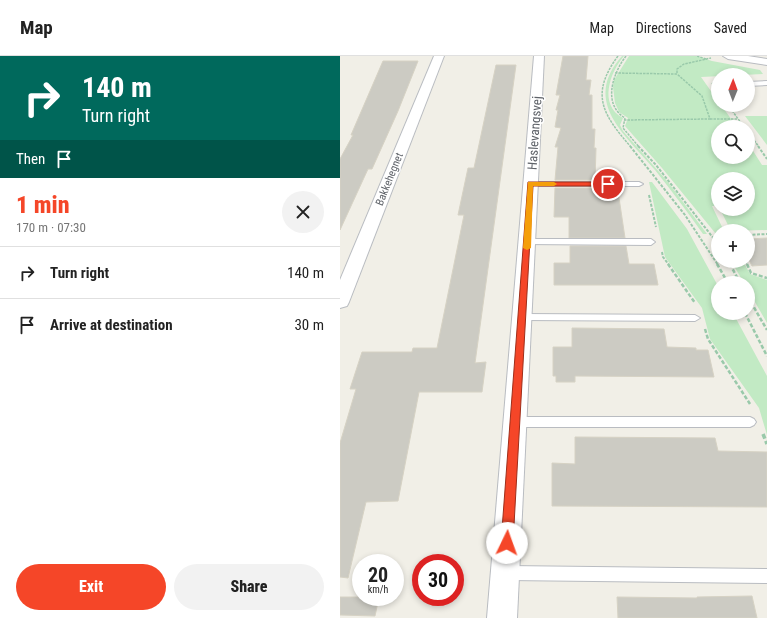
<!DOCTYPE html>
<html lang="en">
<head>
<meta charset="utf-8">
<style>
	body { margin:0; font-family:"Roboto Condensed",sans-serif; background:#f2f2f2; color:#222; height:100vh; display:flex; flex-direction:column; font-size:15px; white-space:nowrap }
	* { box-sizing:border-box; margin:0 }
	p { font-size:13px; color:#767676 }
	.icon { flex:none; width:22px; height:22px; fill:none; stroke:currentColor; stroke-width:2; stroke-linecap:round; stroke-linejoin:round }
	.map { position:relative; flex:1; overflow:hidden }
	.side { display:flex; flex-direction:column; background:#fff; width:340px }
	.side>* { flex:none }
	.top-card { background:#00695c; color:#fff; overflow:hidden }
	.needle { width:26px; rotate:1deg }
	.controls { position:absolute; left:371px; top:12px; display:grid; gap:8px }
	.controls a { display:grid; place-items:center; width:44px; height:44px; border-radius:50%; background:#fff; box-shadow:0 2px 6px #0003; font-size:20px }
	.speed { position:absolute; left:12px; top:498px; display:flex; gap:8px; font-size:20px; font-weight:700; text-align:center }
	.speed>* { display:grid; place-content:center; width:52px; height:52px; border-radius:50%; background:#fff; box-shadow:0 2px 6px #0003; line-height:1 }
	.speed small { font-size:10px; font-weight:400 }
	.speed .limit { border:6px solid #d22; background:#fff; color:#111 }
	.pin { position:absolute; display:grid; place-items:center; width:34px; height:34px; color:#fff; margin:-17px; border:2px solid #fff; border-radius:50%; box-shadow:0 1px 4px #0007 }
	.me { position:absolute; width:44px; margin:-22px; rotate:3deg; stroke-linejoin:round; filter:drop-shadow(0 0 3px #0008) }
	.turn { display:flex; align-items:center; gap:14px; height:84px; padding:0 16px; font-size:18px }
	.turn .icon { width:52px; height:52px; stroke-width:2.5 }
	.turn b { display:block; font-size:28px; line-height:34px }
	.then { display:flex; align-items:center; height:38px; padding:0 16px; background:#0003; gap:8px; font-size:15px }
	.round { display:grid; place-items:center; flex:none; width:42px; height:42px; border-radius:21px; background:#f2f2f2 }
	.summary { display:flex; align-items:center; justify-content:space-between; height:68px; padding:0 16px }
	h1 { font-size:24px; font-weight:800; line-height:30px; color:#f54628 }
	.button { display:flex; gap:8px; margin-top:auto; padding:8px 16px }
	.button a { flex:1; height:46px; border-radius:24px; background:#f54628; color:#fff; font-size:16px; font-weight:800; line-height:46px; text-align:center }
	.button a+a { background:#f2f2f2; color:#222 }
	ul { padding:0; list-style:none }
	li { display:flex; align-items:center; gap:12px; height:52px; padding:0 16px; border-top:1px solid #e0e0e0 }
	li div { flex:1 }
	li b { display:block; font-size:15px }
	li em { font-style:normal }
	header { display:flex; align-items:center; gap:24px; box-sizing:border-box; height:56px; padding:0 20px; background:#fff; border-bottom:1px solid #e0e0e0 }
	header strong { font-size:19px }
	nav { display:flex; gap:22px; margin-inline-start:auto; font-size:14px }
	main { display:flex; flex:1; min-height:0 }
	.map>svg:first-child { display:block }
	.green { fill:#c2eac4 }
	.building { fill:#cccbc3; stroke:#d6d2c4 }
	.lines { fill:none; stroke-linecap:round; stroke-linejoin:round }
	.lane-casing { stroke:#b9bcc1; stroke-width:2 }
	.street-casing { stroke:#b9bcc1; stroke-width:2 }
	.path-far3 { stroke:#99c9aa; stroke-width:1.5; stroke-dasharray:2.5 1; stroke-linecap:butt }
	.path-far2 { stroke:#99c9aa; stroke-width:2; stroke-dasharray:3 1.5; stroke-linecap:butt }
	.path-far1 { stroke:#99c9aa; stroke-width:2.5; stroke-dasharray:4 2; stroke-linecap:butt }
	.path { stroke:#99c9aa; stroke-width:3.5; stroke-dasharray:5 2.5; stroke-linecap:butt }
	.lane { fill:#fff; fill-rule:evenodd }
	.street { fill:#fff; fill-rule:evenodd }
	.route { fill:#f54628; stroke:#9f2e1a }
	.slow { fill:#f59e0b }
	.labels { text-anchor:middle; stroke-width:3; stroke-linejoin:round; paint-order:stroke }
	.far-street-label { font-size:11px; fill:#5e6268; stroke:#fff }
	.street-label { font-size:13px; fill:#5e6268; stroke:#fff }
</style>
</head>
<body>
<header>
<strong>Map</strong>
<nav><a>Map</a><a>Directions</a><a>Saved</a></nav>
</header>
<main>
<section class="side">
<div class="top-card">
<div class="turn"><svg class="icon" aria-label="right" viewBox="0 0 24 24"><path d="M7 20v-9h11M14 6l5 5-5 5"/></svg><div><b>140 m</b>Turn right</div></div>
<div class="then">Then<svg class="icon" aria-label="arrive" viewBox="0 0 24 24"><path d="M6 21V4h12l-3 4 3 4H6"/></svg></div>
</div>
<div class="summary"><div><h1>1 min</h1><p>170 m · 07:30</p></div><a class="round"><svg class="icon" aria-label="close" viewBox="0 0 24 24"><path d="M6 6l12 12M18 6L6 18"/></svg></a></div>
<ul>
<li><svg class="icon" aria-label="right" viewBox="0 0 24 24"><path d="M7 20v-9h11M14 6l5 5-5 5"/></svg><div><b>Turn right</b></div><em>140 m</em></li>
<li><svg class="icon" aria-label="arrive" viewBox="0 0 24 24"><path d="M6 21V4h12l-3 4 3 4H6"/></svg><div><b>Arrive at destination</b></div><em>30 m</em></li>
</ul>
<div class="button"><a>Exit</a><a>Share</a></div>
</section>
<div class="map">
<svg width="427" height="562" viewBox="0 0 427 562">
	<rect width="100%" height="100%" fill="#f1efe7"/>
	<g class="green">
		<path d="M282,0H284C270,16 258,49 283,62L280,69L283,75L328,126L367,178H363C348,157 332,135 315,114C286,79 241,46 282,0Z"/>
		<polygon points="289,0 356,0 372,5 420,14 423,18 361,21 378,45 378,49 381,49 397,71 378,71 378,101 408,101 408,87 422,109 427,109 427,174 391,175 380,153 408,153 408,123 378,123 378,150 372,150 384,175 378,175 378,178 376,178 322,112 285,70 288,62 279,56 275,47 273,31 274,24"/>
		<polygon points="405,60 427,60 427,89"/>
		<polygon points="309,126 312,126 347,173 378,230 378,257 393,257 427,320 427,379 419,352 370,283 362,252 325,201"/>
		<polygon points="391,205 403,205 410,218 427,224 427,267 408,234 408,227 404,227"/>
	</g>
	<g class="building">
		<polygon points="223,0 248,0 246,24 251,24 249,39 252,39 252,73 255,73 254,92 256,92 255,124 215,124 218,91 215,91 221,72 215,71 218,54 216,54 220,39 216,39"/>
		<polygon points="43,5 78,5 58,55 32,113 28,113 0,174 0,103 13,79 11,79"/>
		<polygon points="156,9 176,9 135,307 146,306 142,336 79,336 58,445 26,446 8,522 0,521 0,387 16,333 10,333 22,296 72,296 73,292 97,292 124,159 118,159 128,112 134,112"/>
		<polygon points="215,132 264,132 268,135 278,135 285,182 229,182 229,161 214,161"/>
		<polygon points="427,182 427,209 412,210 408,202 408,183"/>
		<polygon points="230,190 286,190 289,208 314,208 318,229 214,229 214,207 230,207"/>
		<polygon points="232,272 324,273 327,291 356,292 356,294 368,294 374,321 235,320 235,326 216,326 216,320 213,320 213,291 232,291"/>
		<polygon points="235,381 375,382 378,395 427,396 427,451 212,450 212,407 235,408"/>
		<polygon points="412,540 417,562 278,562 277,541 357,542 357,541"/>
		<polygon points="0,541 39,541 35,560 0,559"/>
	</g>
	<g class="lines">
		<g class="lane-casing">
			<g id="lane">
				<polygon points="427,25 427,29 408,30 408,26"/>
				<polygon points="187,126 299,126 303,128 299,130 187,130"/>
				<polygon points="187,183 311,183 315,186 311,189 184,188 183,186"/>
				<polygon points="183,258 355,259 360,262 355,265 183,264 178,261"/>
				<polygon points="174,361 410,361 414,363 416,366 414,369 410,371 174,371 170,369 168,366 170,363"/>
				<polygon points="166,510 427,513 427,527 166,524 161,522 159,517 161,512"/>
			</g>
		</g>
		<g class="street-casing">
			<g id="street">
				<polygon points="94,0 104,0 9,246 7,250 0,252 0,224"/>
				<polygon points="194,0 204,0 177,562 147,562"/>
				<polygon points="383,0 408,0 427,3 427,9 388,3"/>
			</g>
		</g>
		<g class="path-far3">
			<path d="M278,0C250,38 262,58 291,91"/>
			<path d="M286,0C273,17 262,48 285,62L283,72L299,91"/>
			<polyline points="357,0 366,3"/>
			<polyline points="275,17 337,18 337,13 344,8 371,2"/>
			<polyline points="372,27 378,35"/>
			<polyline points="388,49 404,71"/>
			<polyline points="370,63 398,63"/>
			<polyline points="284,64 370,63 362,40 337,18"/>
			<polyline points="408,76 419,91"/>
		</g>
		<g class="path-far2">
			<polyline points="290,90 345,159 378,209"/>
			<polyline points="298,90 316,109 378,188"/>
			<polyline points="418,90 427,103"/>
			<polyline points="309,139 316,171"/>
			<polyline points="408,179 427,178"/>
			<polyline points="322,196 323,201 329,209"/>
			<polyline points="388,205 390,209"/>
			<polyline points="405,205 407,209"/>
		</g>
		<g class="path-far1">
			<polyline points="328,208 355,247"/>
			<polyline points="377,208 388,227"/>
			<polyline points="390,208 400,227"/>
			<polyline points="407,208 411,217 427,222"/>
			<polyline points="408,241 427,274"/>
			<polyline points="405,257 427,300"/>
			<polyline points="365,273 368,283 410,348"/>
		</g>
		<polyline class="path" points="423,378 427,388"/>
		<use href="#lane" class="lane"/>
		<use href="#street" class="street"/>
	</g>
	<polygon class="route" points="188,126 268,126 272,128 268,130 193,130 173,487 172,491 167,493 163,491 161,487"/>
	<polygon class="slow" points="188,126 214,126 217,128 214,130 193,130 191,192 187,194 183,192"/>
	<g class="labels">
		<g class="far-street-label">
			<text transform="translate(49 123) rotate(-68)" y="4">Bakkehegnet</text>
		</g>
		<g class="street-label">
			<text transform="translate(194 77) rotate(-86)" y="5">Haslevangsvej</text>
		</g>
	</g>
</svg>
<div class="controls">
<a><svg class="needle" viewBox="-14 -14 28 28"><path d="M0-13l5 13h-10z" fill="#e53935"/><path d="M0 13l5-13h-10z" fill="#767676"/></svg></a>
<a><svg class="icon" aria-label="search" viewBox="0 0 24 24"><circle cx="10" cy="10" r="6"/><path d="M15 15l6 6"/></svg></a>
<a><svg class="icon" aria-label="layers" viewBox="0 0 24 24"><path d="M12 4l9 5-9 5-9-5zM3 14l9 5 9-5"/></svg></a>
<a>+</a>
<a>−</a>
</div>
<div class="speed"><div>20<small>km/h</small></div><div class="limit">30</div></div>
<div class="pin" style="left:268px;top:128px;background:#d93025"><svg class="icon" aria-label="arrive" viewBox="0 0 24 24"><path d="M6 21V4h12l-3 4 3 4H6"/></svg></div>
<svg class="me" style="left:167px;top:487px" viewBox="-20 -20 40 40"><circle r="19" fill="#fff"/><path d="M0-13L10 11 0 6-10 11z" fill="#f54628"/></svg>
</div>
</main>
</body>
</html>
